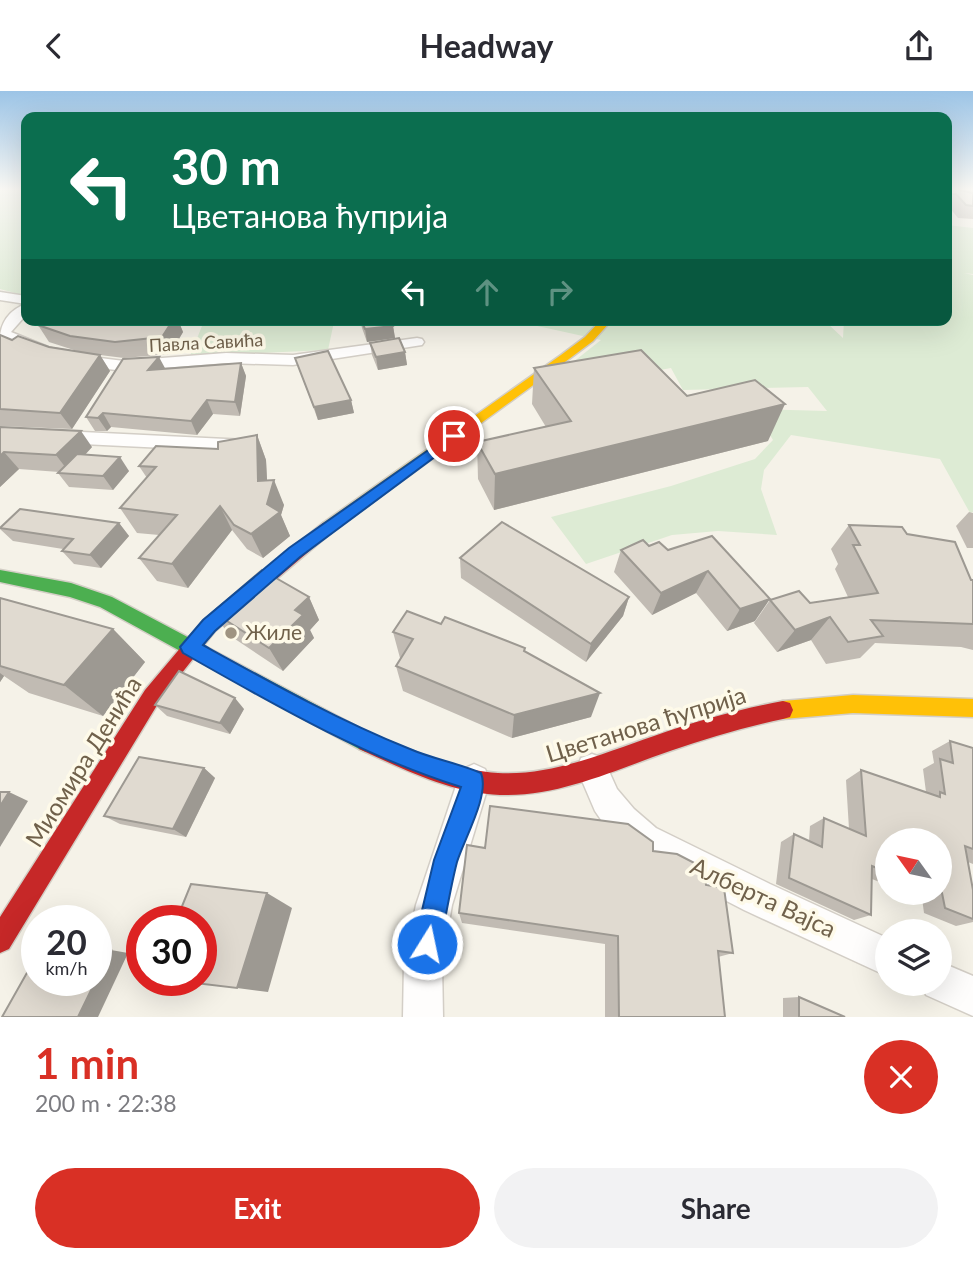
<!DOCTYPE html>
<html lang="en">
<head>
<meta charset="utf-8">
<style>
	body { margin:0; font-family:Lato,sans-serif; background:#f2f2f3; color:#2b2b33; height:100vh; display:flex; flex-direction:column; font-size:26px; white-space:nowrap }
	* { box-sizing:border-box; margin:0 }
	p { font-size:23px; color:#7c7c81 }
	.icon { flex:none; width:38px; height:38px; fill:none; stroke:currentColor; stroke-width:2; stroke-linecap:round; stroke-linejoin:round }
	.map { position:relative; height:926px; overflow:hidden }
	.details { display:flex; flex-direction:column; background:#fff; flex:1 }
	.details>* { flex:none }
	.hud { position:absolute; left:21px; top:21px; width:931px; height:214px; border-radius:14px; box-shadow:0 7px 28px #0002; background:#0b6e4f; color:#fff; overflow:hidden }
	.needle { width:46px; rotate:303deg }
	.fabs { position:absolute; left:875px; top:737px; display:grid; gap:14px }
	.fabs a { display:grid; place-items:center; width:77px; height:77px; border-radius:50%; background:#fff; box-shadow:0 7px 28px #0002; font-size:35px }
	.speed { position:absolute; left:21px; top:814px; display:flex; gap:14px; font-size:35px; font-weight:700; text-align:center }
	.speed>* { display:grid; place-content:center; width:91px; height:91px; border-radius:50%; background:#fff; box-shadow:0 7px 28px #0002; line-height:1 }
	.speed small { font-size:18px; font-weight:400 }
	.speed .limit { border:10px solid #d22; background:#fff; color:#111 }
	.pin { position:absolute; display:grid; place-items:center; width:60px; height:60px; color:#fff; margin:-30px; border:4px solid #fff; border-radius:50%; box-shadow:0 2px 7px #0007 }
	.me { position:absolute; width:77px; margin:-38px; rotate:10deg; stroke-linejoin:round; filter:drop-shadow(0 0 5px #0008) }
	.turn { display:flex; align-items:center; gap:24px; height:147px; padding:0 35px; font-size:32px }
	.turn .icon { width:91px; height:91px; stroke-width:2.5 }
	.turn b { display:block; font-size:49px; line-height:60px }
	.lanes { display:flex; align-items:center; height:66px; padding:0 35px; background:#0003; justify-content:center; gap:35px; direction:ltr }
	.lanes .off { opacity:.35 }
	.round { display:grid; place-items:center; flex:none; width:74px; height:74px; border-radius:37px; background:#f2f2f3 }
	.summary { display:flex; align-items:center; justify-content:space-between; height:119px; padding:0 35px }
	h1 { font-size:42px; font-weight:700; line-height:52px; color:#d93025 }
	.action { display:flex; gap:14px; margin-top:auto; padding:14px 35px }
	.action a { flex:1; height:80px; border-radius:42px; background:#d93025; color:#fff; font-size:28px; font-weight:700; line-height:80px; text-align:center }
	.action a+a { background:#f2f2f3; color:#2b2b33 }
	header { display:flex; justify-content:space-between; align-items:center; height:91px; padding:0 35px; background:#fff; font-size:32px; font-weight:700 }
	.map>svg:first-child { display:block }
	.green { fill:#ddebd4 }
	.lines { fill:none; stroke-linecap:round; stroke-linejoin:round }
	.street-casing { stroke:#d3cec6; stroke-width:3 }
	.fast-casing { stroke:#d3cec5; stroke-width:3 }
	.slow-casing { stroke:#d3cec5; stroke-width:3 }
	.jam-casing { stroke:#d3cec5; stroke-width:3 }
	.street { fill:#fefdfc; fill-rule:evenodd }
	.fast { fill:#4caf50; fill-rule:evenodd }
	.slow { fill:#ffc107; fill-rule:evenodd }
	.jam { fill:#c62828; fill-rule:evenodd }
	.wall { fill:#c1bbb3 }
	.shaded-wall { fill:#9d9992 }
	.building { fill:#e0dad0; stroke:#9d9992; stroke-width:2 }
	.route { fill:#1a73e8; stroke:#114b97; stroke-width:2 }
	.poi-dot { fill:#9f9482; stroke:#fefae9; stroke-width:2.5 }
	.labels { text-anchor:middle; stroke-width:7; stroke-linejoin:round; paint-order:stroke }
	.far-street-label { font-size:18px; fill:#70614b; stroke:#fefae9 }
	.poi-label { font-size:21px; fill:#70614b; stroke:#fefae9; text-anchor:start }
	.near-street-label { font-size:24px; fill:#70614b; stroke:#fefae9 }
</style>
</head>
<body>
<header><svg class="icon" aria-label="back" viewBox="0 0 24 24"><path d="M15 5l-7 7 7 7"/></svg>Headway<svg class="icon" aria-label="share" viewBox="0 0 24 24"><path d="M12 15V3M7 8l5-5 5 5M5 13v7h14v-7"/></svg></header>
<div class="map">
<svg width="973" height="926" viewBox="0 0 973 926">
	<rect width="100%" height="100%" fill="#f5f2e8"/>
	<g class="green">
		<polygon points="0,98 26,98 26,205 0,198"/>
		<polygon points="947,134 973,137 973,183 964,182 973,184 973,421 970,422 940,368 791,344 764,379 761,398 777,444 718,440 672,444 586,473 551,426 671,395 755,368 773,349 754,318 827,320 808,296 683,299 671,277 534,302 601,249 510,229 690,229 828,233 843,247 844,229 947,229"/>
		<polygon points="158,229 361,229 334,231 328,259 190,265 202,235 155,234"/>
	</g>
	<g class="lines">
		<g class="street-casing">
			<g id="street">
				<path d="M0,201L26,205V224L11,241L48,256L51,259L48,262C32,265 17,249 0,249C0,232 9,219 26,213L0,209Z"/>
				<polygon points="417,247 422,248 424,251 422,254 293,274 226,272 124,280 76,274 68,269 76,264 124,270 226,262 293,264"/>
				<polygon points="0,337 247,349 256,355 247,361 0,349"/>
				<polygon points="592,663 603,667 617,698 634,718 656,737 770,793 887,847 887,885 744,819 632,761 610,742 595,720 577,678 581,667"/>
				<polygon points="474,673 485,678 490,689 452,814 442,872 443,926 403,926 404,872 416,814 458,689 463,678"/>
				<polygon points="940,871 973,885 973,925 926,904 922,892 940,892"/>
			</g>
		</g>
		<g class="fast-casing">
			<polygon id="fast" points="0,479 71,492 112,506 373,644 376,651 373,658 366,661 359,658 100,516 70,506 0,491"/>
		</g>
		<g class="slow-casing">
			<g id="slow">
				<polygon points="601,229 612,229 593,250 569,268 333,440 323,440 320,436 323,432 561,264 585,246"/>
				<polygon points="853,604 973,608 973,626 853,622 783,628 776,626 773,619 776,612 783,610"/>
			</g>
		</g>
		<g class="jam-casing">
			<g id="jam">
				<polygon points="328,431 336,436 333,440 215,540 159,611 9,858 0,862 0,826 145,599 203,530 323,432"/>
				<path d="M783,610L790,612L793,619L790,626L783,628C744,636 707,647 670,660C615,679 559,706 500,704C451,702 403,678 359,658L356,651L359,644L366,641C409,658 452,679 498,682C552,685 604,662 654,645C696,630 739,618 783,610Z"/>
			</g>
		</g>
		<use href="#street" class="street"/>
		<use href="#fast" class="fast"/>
		<use href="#slow" class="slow"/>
		<use href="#jam" class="jam"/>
	</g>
	<g class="wall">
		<polygon points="947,98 973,98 973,128 958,127 949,116 947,115"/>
		<polygon points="49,229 178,229 183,241 170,263 124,267 100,264 110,280 72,338 0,335 0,244 12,249 77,260 49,251 38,234"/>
		<polygon points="360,229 391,229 393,235 395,247 367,251 362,237"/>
		<polygon points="370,252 405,261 407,274 378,279 372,264"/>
		<polygon points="295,267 351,309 354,322 318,329"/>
		<polygon points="241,272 246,285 240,325 213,323 197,344 111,336 107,340 95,340 86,326 165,278"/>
		<polygon points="534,277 687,305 768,350 494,419 478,388 477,351 546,336 532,313"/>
		<polygon points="0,336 92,356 85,364 129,380 113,399 69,396 58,382 59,381 19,378 0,396"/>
		<polygon points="257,344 266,369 267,389 284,414 281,424 290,445 263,467 247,458 232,439 188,497 157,490 139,467 159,444 137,442 120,417 147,387 139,375 218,358"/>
		<polygon points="969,421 973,422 973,457 967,457 956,435"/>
		<polygon points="119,432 129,445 101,477 74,473 62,460 63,458 13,450 0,438"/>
		<polygon points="849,434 907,443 973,489 973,559 961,556 875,552 860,567 826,573 811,549 777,561 754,532 770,509 810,512 848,506 835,478 838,473 831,458"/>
		<polygon points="712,445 755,530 727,540 696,502 652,524 614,481 621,459 649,455 668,459"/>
		<polygon points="460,467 629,506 623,525 586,571 461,487"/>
		<polygon points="309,506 319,529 310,539 314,547 283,580 229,544 213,521"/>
		<polygon points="0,507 113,538 145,571 103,625 29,602 4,585 0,591"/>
		<polygon points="441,533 525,560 591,626 512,647 403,600 396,575 401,567 400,567 393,541"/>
		<polygon points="155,614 244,618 230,643 167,625"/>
		<polygon points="950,650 973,657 973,773 968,771 973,799 973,831 956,835 924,822 922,807 908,802 940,802 940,749 887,749 887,794 872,788 871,824 854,829 776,793 781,751 794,743 809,750 810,735 824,727 849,738 846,689 861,679 926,701 923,678 934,672 932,660"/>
		<polygon points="204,677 215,687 186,746 120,733 104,725"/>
		<polygon points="485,757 653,760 706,794 733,862 718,866 725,926 605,926 605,853 462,832 459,822"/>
		<polygon points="799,906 845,926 783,926 783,907"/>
	</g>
	<g class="shaded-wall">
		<polygon points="173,229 178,229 183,241 170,263 162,246"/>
		<polygon points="393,235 395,247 367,251 365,238"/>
		<polygon points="405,261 407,274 378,279 376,266"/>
		<polygon points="100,264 110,280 72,338 60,322"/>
		<polygon points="159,266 166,279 148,279"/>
		<polygon points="241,272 246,285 240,325 235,311"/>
		<polygon points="207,309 213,323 197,344 191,330"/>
		<polygon points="351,309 354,322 318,329 314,316"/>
		<polygon points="785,313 768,350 494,419 495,383"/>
		<polygon points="103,322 111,336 107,340 98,327"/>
		<polygon points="81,340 92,356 69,381 56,364"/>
		<polygon points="257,344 266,369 268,408 274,389 284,414 281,424 290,445 263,467 251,443 267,413 258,390"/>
		<polygon points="4,361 19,378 0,396 0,365"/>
		<polygon points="120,366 129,380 113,399 103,385"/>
		<polygon points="220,415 232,439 188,497 172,473"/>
		<polygon points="119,432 129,445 101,477 90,464"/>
		<polygon points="708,480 696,502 652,524 661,502"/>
		<polygon points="309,506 319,529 310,539 314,547 283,580 269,557 295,519"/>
		<polygon points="629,506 623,525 586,571 591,553"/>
		<polygon points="770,508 755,530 727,540 740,518"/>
		<polygon points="830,526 811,549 777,561 795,539"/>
		<polygon points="113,538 145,571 103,625 64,594"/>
		<polygon points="0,582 4,585 0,591"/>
		<polygon points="600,602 591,626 512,647 514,624"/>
		<polygon points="235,607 244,618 230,643 220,632"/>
		<polygon points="204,677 215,687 186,746 173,738"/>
		<polygon points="9,701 28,710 0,756 0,715"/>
		<polygon points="267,802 292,817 268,901 237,897"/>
		<polygon points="111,859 128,862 98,926 78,926"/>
	</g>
	<g class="building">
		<polygon points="947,98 955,98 973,102 973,115 966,114 956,103 947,103"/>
		<polygon points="49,229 173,229 162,246 115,251 70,245 38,234"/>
		<polygon points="361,229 391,229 393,235 365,238"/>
		<polygon points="0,244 12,249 18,245 49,256 100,264 60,322 0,318"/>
		<polygon points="399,247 405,261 376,266 370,252"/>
		<polygon points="641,259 687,305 755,289 785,313 495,383 477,351 571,330 534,277"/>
		<polygon points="328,260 351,309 314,316 295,267"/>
		<polygon points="159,266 148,279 241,272 235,311 207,309 191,330 103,322 98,327 86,326 123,268"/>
		<polygon points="0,336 81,340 56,364 4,361 0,365"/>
		<polygon points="257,344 258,390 274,389 267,413 280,421 251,443 234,434 220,415 172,473 139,467 177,424 120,417 156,376 139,375 156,355 218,358 218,351"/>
		<polygon points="77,363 120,366 103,385 58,382"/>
		<polygon points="20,418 119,432 90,464 62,460 73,448 0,437"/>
		<polygon points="502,431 629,506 591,553 460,467"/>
		<polygon points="849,434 902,436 907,443 955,451 971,489 973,489 973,533 871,529 883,545 848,551 830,526 795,539 770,509 799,500 810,512 878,502 853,454 860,454"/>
		<polygon points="712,445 770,508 740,518 708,480 661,502 621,459 643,449 649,455 659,451 668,459"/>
		<polygon points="262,479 309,506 295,519 303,524 269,557 213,521"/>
		<polygon points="0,507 113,538 64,594 0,575"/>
		<polygon points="407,520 441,533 445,526 525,557 524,560 600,602 514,624 396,575 413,548 393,541"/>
		<polygon points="179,580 235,607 220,632 155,614"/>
		<polygon points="950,650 973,657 973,758 965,755 973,799 973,828 945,817 942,802 940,801 940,749 887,749 887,781 872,775 871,824 789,787 794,743 822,756 824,727 866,745 861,679 940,706 940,701 945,703 940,668 953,672"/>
		<polygon points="139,666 204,677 173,738 104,725"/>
		<polygon points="0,701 9,701 0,715"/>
		<polygon points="490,715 628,733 653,751 653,760 677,763 704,777 706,794 724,797 733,862 718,860 725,926 619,926 618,845 459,822 467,754 485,757"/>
		<polygon points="191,793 267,802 237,897 170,889 201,889 201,830 176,830"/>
		<polygon points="96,856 111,859 96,888"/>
		<polygon points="37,864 37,889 96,889 78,926 2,926"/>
		<polygon points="799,906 845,926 799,926"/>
	</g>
	<linearGradient id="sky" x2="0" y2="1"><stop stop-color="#9cc4e6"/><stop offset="0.43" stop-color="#faf9f5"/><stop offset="1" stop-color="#faf9f5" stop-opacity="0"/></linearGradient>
	<rect width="973" height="228" fill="url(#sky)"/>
	<path class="route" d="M454,341L459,342V348L300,466L215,540L203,554C270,591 338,629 410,658C433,668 458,672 481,682C490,704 464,748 457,771C450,798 446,826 440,853L436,862L427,866L418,862L414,853L434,769L461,696C362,665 273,613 183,562L180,556L203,529L289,457Z"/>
	<circle class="poi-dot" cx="231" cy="542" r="7"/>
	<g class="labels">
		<g class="far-street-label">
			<text transform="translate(206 252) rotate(-3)" y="6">Павла Савића</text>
		</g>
		<g class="poi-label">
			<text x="245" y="549">Жиле</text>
		</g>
		<g class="near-street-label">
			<text transform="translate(646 634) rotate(-17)" y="8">Цветанова ћуприја</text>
			<text transform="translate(84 671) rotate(-58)" y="8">Миомира Денића</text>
			<text transform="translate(763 807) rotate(25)" y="8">Алберта Вајса</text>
		</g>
	</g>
</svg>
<div class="fabs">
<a><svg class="needle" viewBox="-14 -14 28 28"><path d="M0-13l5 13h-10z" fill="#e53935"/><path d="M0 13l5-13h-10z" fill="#7c7c81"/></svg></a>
<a><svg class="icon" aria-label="layers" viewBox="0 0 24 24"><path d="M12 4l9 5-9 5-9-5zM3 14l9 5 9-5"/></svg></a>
</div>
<div class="speed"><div>20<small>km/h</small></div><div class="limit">30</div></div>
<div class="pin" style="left:454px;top:345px;background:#d93025"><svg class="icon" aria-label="arrive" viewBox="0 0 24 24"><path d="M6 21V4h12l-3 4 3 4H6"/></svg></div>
<svg class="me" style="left:427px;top:853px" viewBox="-20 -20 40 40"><circle r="17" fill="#1a73e8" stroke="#fff" stroke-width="3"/><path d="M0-11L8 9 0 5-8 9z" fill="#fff"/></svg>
<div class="hud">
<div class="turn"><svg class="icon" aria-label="left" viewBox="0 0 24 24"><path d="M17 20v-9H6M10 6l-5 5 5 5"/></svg><div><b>30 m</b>Цветанова ћуприја</div></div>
<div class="lanes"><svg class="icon" aria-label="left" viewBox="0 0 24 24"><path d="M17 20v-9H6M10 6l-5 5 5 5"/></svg><svg class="icon off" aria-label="ahead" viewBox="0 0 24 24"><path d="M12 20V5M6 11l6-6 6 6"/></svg><svg class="icon off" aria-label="right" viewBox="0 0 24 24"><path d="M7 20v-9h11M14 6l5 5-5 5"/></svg></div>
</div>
</div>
<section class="details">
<div class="summary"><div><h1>1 min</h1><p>200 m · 22:38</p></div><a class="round" style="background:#d93025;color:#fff"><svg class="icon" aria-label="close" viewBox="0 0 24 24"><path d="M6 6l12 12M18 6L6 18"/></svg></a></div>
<div class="action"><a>Exit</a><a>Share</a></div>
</section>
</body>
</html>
